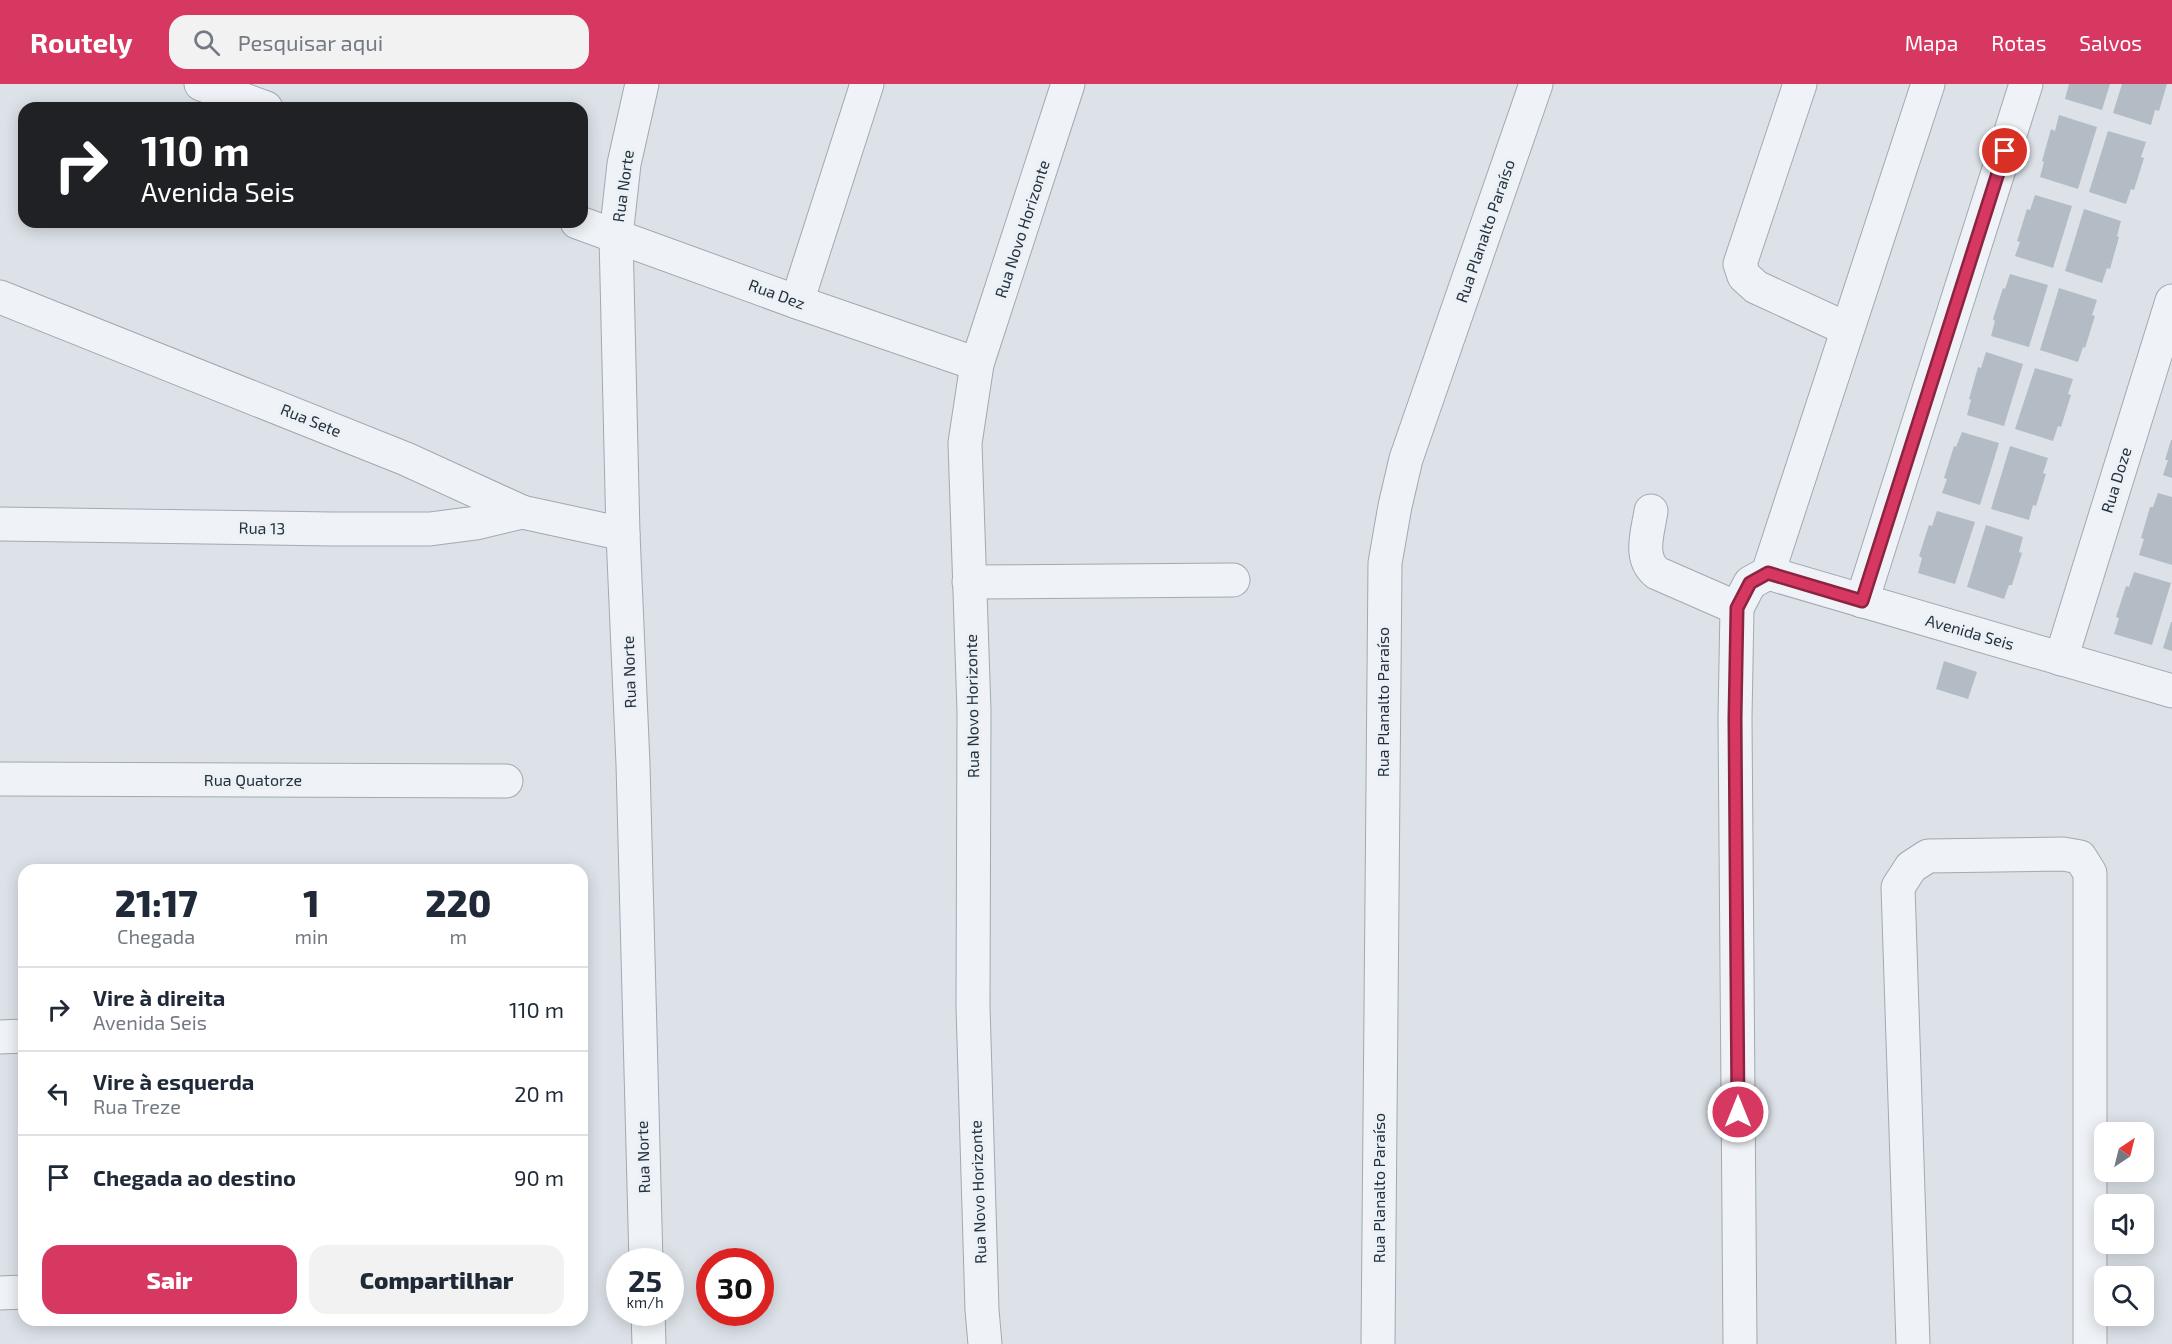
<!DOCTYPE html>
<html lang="pt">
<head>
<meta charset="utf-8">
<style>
	body { margin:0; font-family:"Exo 2",sans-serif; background:#f2f2f3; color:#1f2937; height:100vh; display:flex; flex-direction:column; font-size:22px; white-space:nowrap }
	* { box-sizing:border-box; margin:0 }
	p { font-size:20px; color:#747a83 }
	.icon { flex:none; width:33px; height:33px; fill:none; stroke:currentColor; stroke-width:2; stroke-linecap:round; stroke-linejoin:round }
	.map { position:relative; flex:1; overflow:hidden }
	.details { position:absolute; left:18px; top:780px; width:570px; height:462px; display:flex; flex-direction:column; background:#fff; border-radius:18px; box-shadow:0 3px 15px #0003 }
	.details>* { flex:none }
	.hud { position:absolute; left:18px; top:18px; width:570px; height:126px; border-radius:18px; box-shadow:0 3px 15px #0003; background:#202124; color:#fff; overflow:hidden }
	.needle { width:39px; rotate:35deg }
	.tools { position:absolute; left:2094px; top:1038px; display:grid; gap:12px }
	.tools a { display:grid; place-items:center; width:60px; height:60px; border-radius:12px; background:#fff; box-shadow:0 3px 15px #0003; font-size:30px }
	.speed { position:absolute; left:606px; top:1164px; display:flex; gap:12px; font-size:30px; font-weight:700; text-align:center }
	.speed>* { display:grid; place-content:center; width:78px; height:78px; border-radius:50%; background:#fff; box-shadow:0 3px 15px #0003; line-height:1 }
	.speed small { font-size:15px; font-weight:400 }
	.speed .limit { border:9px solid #d22; background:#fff; color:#111 }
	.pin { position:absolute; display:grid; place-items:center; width:51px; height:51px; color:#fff; margin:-26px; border:3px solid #fff; border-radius:50%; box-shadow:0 2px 6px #0007 }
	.me { position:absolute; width:66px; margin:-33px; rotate:0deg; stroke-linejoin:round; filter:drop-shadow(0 0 4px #0008) }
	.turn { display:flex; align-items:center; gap:21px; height:126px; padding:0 24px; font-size:27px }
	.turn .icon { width:78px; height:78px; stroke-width:2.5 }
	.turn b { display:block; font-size:42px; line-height:51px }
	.eta { display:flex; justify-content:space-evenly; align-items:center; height:102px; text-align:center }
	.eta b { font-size:36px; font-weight:800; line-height:42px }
	.primary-button { display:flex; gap:12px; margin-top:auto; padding:12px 24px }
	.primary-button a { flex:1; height:69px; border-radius:18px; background:#d63862; color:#fff; font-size:24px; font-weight:800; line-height:69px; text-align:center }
	.primary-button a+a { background:#f2f2f3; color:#1f2937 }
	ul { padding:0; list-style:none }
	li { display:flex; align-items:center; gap:18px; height:84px; padding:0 24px; border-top:2px solid #e0e1e3 }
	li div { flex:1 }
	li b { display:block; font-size:22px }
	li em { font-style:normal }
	header { display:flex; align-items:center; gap:36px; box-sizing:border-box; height:84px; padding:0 30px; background:#d63862; color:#fff }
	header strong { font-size:28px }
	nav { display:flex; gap:33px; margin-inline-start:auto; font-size:21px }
	.search { width:420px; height:54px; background:#f2f2f3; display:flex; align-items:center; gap:15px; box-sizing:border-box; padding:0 21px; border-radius:18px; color:#747a83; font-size:22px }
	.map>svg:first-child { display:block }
	.building { fill:#b3bcc5 }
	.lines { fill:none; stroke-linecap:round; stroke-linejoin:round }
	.minor-casing { stroke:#a1a9b2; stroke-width:35 }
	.minor { stroke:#eff2f6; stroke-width:33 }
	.route-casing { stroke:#8b2440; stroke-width:15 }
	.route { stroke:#d63862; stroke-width:10 }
	.labels { text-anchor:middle; stroke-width:6; stroke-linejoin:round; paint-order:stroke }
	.street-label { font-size:16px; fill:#25313f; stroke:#ecf1f5 }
</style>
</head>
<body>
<header>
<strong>Routely</strong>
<div class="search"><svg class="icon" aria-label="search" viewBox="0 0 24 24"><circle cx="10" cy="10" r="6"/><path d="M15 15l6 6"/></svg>Pesquisar aqui</div>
<nav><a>Mapa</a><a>Rotas</a><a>Salvos</a></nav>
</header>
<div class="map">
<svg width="2172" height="1260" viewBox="0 0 2172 1260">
	<rect width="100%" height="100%" fill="#dce2e8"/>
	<g class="building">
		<polygon points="2069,0 2110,0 2102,26 2065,15"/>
		<polygon points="2122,0 2167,0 2159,27 2155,26 2151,41 2113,29"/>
		<polygon points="2059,31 2097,43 2078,105 2040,93 2044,78 2042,77 2051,45 2055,47"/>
		<polygon points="2108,47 2146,58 2141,73 2144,74 2134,106 2131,105 2126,120 2089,108"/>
		<polygon points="2035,111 2072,122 2053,184 2015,172 2020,158 2017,157 2027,125 2030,126"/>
		<polygon points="2084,125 2121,137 2117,152 2119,153 2110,185 2107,184 2102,199 2065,187"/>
		<polygon points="2010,190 2048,201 2029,263 1991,252 1995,237 1993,235 2003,204 2005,205"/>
		<polygon points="2059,204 2097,216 2092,231 2095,232 2085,264 2083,263 2078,278 2040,266"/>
		<polygon points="1986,268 2023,280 2004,342 1967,331 1971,316 1969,315 1978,283 1981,284"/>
		<polygon points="2035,284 2073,295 2068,310 2071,311 2061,343 2058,342 2053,357 2015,345"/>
		<polygon points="1962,348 1999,359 1980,421 1942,409 1947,395 1944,394 1954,362 1956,363"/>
		<polygon points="2171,356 2172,356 2172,394 2163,391 2168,376 2165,376"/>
		<polygon points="2010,362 2048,374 2043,389 2046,390 2036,422 2033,421 2029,436 1991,425"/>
		<polygon points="2158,409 2172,413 2172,481 2139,471 2144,455 2141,454 2150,423 2153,423"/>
		<polygon points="1937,427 1975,438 1955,500 1918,489 1922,474 1919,472 1929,441 1932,442"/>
		<polygon points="1986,441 2023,453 2019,468 2022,469 2012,501 2009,501 2004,515 1967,503"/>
		<polygon points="2134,488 2171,499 2152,561 2114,550 2119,534 2116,533 2126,502 2129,503"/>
		<polygon points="2171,538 2172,538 2172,567 2163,564"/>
		<polygon points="1944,577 1977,588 1968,615 1936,605"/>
	</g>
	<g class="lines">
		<g class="minor-casing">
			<g id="minor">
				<polyline points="201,0 266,24"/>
				<polyline points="642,0 624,80 616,152 623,450 633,680 646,1178"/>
				<polyline points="1800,0 1740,180 1744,192 1756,203 1847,245"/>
				<polyline points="577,138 797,218 977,280"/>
				<polyline points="0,213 406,375 522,428 623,450"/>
				<polyline points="797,218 867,0"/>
				<path d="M1651,427C1648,448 1638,474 1657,489L1737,524"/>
				<polyline points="0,440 331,445 430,445 476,439 522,428"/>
				<polyline points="1768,489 2172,607"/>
				<polyline points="969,498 1233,496"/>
				<polyline points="1862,517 2026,0"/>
				<polyline points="2061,575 2172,217"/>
				<polyline points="0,695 506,697"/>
				<polyline points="0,953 24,952"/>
				<polyline points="0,1209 24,1208"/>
				<polyline points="648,1228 649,1260"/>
				<polyline points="985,1260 982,1226 973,922 974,627 965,359 977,280 1068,0"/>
				<polyline points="1378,1260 1385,479 1395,422 1406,375 1536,0"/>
				<polyline points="1740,1260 1735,634 1737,524 1750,499 1768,489 1928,0"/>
				<polyline points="1913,1260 1898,803 1911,783 1928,772 2063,770 2080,773 2090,789 2090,1260"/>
			</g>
		</g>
		<use href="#minor" class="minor"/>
	</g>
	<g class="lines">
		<g class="route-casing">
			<polyline id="route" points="1738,1028 1735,634 1737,524 1750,499 1768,489 1862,517 2005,67"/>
		</g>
		<use href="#route" class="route"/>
	</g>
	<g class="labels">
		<g class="street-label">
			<text transform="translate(623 102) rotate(-82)" y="6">Rua Norte</text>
			<text transform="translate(1022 145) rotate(-72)" y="6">Rua Novo Horizonte</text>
			<text transform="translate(1485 147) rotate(-71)" y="6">Rua Planalto Paraíso</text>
			<text transform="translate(777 210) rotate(20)" y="6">Rua Dez</text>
			<text transform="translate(311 336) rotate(22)" y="6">Rua Sete</text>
			<text transform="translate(2116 396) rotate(-73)" y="6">Rua Doze</text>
			<text transform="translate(262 444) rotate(1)" y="6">Rua 13</text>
			<text transform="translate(1970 548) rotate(16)" y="6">Avenida Seis</text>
			<text transform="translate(629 588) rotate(-92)" y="6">Rua Norte</text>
			<text transform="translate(1383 618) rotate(-90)" y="6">Rua Planalto Paraíso</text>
			<text transform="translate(972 622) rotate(-91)" y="6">Rua Novo Horizonte</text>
			<text x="253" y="702">Rua Quatorze</text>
			<text transform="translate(643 1073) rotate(-92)" y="6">Rua Norte</text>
			<text transform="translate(1379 1104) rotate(-90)" y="6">Rua Planalto Paraíso</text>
			<text transform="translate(978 1108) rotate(-92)" y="6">Rua Novo Horizonte</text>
		</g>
	</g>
</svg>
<div class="tools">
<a><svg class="needle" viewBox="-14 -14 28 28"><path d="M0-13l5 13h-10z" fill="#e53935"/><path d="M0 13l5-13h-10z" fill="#747a83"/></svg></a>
<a><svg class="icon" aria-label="sound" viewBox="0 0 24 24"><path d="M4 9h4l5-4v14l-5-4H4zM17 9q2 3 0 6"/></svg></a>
<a><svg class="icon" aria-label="search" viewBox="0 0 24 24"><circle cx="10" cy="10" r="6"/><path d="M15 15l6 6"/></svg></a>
</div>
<div class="speed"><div>25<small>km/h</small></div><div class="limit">30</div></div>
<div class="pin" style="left:2005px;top:67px;background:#d93025"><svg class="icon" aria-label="arrive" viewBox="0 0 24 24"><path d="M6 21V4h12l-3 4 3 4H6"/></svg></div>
<svg class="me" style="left:1738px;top:1028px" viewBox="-20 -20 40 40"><circle r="17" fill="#d63862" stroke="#fff" stroke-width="3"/><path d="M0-11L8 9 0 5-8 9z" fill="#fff"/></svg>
<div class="hud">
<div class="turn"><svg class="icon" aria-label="right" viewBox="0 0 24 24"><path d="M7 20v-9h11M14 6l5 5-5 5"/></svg><div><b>110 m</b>Avenida Seis</div></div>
</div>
<section class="details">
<div class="eta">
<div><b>21:17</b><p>Chegada</p></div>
<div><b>1</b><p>min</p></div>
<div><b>220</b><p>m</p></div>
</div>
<ul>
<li><svg class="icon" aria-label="right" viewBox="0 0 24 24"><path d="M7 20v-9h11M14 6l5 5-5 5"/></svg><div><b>Vire à direita</b><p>Avenida Seis</p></div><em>110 m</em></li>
<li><svg class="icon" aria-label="left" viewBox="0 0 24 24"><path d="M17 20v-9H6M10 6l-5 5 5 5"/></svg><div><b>Vire à esquerda</b><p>Rua Treze</p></div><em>20 m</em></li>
<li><svg class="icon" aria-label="arrive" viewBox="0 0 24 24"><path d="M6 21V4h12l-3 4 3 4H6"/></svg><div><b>Chegada ao destino</b></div><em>90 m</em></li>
</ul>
<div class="primary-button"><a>Sair</a><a>Compartilhar</a></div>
</section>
</div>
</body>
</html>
